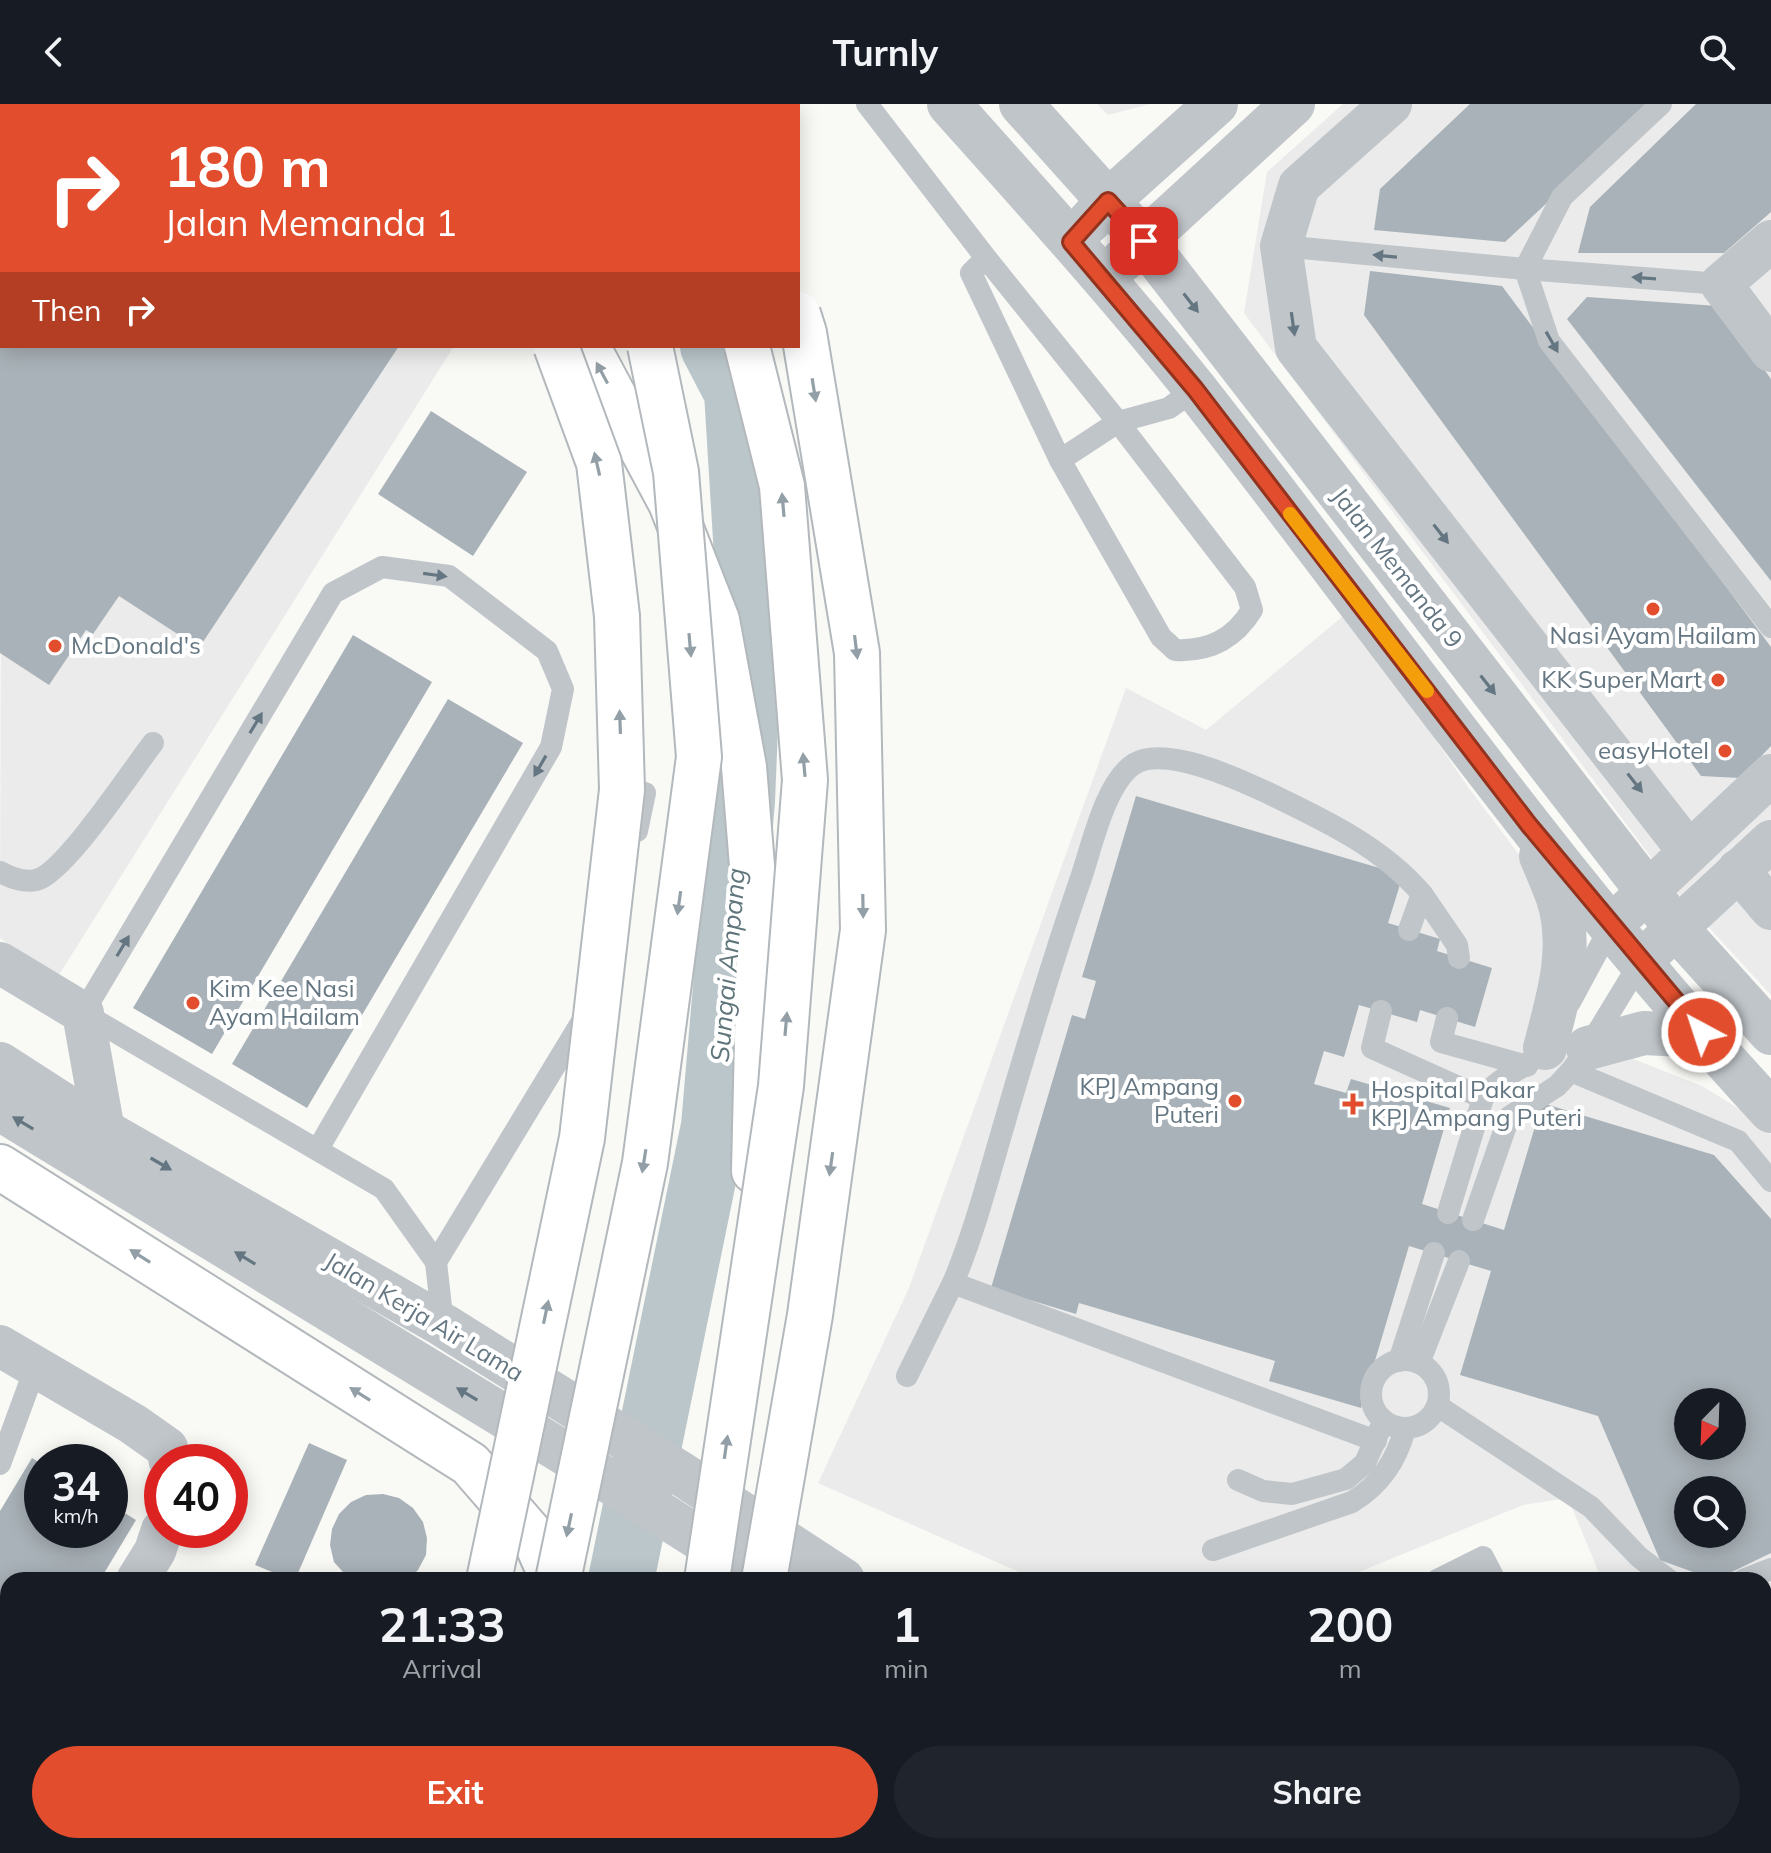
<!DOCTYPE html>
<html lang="en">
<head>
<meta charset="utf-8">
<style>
	body { margin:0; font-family:Mulish,sans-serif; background:#20242c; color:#f1f3f6; height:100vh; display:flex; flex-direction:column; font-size:30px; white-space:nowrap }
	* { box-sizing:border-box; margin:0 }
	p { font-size:26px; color:#9ea1a6 }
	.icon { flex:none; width:44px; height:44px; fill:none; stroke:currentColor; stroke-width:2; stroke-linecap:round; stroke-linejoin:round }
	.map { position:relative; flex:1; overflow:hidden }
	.drawer { position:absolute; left:0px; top:1468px; width:1772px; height:282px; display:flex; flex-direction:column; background:#171b24; border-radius:24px 24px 0 0; box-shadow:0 4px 20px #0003 }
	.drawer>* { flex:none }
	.hud { position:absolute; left:0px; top:0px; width:800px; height:244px; box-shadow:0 4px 20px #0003; background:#e24e2d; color:#fff; overflow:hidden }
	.needle { width:52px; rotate:203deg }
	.controls { position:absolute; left:1674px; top:1284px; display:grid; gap:16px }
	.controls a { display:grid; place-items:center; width:72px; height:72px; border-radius:50%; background:#171b24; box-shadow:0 4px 20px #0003; font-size:40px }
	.speed { position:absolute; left:24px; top:1340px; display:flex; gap:16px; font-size:40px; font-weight:700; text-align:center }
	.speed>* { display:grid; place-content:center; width:104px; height:104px; border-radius:50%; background:#171b24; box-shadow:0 4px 20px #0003; line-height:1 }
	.speed small { font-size:20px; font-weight:400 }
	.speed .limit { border:12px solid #d22; background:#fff; color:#111 }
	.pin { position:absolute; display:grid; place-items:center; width:68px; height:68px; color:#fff; margin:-34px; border-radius:16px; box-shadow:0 4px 12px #0006 }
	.me { position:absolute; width:88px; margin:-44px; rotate:320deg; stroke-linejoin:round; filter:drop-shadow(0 0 6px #0008) }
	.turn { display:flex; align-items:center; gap:28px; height:168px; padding:0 32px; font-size:36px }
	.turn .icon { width:104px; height:104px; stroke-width:2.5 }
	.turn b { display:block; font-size:56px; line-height:68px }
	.then { display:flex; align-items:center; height:76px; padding:0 32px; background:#0003; gap:16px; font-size:30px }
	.eta { display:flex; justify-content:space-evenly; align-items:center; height:136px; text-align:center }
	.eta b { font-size:48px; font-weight:700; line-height:56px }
	.cta { display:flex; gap:16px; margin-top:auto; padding:16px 32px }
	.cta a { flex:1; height:92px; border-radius:48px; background:#e24e2d; color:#fff; font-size:32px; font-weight:700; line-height:92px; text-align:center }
	.cta a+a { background:#20242c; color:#f1f3f6 }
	header { display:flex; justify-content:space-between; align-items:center; height:104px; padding:0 32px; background:#171b24; font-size:36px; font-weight:700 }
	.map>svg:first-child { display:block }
	.built { fill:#eaebea; fill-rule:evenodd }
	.water { fill:#bac6ca }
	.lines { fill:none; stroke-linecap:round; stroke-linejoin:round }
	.river { stroke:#bac6ca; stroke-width:66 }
	.building { fill:#a9b2b8; fill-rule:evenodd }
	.secondary-casing { stroke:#b2b9bd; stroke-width:48 }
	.trunk-casing { stroke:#b3b8bc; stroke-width:48 }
	.motorway-casing { stroke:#b3b8bc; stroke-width:48 }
	.service { stroke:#c0c5c9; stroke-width:22 }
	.minor { stroke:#c0c5c9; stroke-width:42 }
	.tertiary { stroke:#c0c5c9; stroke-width:44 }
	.secondary { stroke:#fff; stroke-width:44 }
	.trunk { stroke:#fff; stroke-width:44 }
	.motorway { stroke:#fff; stroke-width:44 }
	.motorway-bridge-casing { stroke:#b3b8bc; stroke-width:48; stroke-linecap:butt }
	.motorway-bridge { stroke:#fff; stroke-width:44 }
	.oneway { fill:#647681 }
	.oneway2 { fill:#929fa7 }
	.route-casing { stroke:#93331d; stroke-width:20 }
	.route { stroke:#e24e2d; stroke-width:14 }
	.slow { stroke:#f59e0b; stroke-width:14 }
	.poi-dot { fill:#e24e2d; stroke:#fff; stroke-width:3 }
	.labels { text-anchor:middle; stroke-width:8; stroke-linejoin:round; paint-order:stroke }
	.street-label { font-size:24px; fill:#647681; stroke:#fff }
	.poi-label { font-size:24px; fill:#647681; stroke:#fff; text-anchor:start }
	.water-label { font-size:26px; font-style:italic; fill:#5f757b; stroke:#fff }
</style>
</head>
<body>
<header><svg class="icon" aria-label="back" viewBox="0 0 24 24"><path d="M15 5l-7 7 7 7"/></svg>Turnly<svg class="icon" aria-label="search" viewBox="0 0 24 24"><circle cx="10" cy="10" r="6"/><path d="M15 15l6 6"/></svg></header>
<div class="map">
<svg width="1771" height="1749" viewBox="0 0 1771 1749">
	<rect width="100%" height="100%" fill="#f9f9f6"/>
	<g class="built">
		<polygon points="80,0 404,0 405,2 79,2"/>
		<polygon points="1097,0 1150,0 1108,11"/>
		<polygon points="1343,0 1771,0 1771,891 1680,792 1244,209 1267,68"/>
		<polygon points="2,117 2,242 454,242 57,874 0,834"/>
		<path d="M1348,508L1468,683L1529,764L1548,795L1544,920L1702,982L1759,1017L1771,1031V1501L1764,1504V1476H1602L1568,1394L1523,1401L1339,1476H1037L818,1379L909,1184L1126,584L1206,626ZM1688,1298H1732V1342H1688ZM1688,1386H1732V1430H1688Z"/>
	</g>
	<polygon class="water" points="703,242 724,242 737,288"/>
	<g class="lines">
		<polyline class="river" points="621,1476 714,1022 742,697 750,500 737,288 713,242"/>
	</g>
	<g class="building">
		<polygon points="1470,0 1653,0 1505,138 1374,126 1380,85"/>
		<polygon points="1696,0 1771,0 1771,108 1724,149 1578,149 1590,103"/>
		<polygon points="1370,167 1502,182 1771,543 1771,642 1740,674 1701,672 1364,211"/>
		<polygon points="1587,193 1718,202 1771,275 1771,477 1567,215"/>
		<polygon points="0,242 399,242 199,544 119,492 93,530 86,526 49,581 0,549"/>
		<polygon points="431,307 527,368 473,452 378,390"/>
		<polygon points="353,531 432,578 212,950 133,904"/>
		<polygon points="448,595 523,639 307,1004 232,960"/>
		<path d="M1136,692L1403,771L1388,819L1440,835L1437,847L1492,864L1475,923L1420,906L1417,918L1359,901L1344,953L1324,947L1314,980L1346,989L1351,975L1450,1004L1422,1100L1504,1126L1542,999L1714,1051L1771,1115V1449L1715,1476L1660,1456L1598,1312L1460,1271L1491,1167L1409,1142L1361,1304L1269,1277L1275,1257L1079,1199L1076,1210L991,1184L1072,911L1085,915L1096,877L1082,873ZM1688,1298H1732V1342H1688ZM1688,1386H1732V1430H1688Z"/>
		<polygon points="309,1339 347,1356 295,1476 292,1476 255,1461"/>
		<polygon points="32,1354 42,1360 42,1426 110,1426 110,1400 136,1416 100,1476 8,1476 8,1544 0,1539 0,1407"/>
		<polygon points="383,1390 399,1394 413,1404 423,1418 427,1434 426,1451 418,1466 408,1476 350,1476 334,1458 330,1441 332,1425 339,1410 351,1398 366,1391"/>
		<polygon points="0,1565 8,1570 8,1632 0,1646"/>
		<polygon points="51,1742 158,1742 154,1749 62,1749"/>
	</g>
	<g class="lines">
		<g class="secondary-casing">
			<g id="secondary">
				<polyline points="1764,1604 1771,1600"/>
				<polyline points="1119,1742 1125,1749"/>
				<polyline points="1542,1749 1558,1742"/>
			</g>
		</g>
		<g class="trunk-casing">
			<g id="trunk">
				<polyline points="1764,1647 1771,1642"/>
				<polyline points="1764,1698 1771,1694"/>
				<polyline points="1629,1749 1637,1742"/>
				<polyline points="1697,1749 1705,1742"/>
			</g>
		</g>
		<g class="motorway-casing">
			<g id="motorway">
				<polyline points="429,0 430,2"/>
				<polyline points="468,0 469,2"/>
				<polyline points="580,0 581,2"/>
				<polyline points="665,0 666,2"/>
				<polyline points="727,0 727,2"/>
				<polyline points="587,242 671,399 717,516 744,663 759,848 754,1067"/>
				<polyline points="0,1063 470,1360 535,1435 553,1476"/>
				<polyline points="595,1742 596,1749"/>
				<polyline points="1062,1742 1066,1749"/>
				<polyline points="448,1749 449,1742"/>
				<polyline points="511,1749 512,1742"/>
				<polyline points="666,1749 667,1742"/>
				<polyline points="717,1749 718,1742"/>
				<polyline points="792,1749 798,1742"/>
			</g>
		</g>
		<g class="service">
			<path d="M867,0L986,154L971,169L1060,356L1161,533L1175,546C1209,548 1234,535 1252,506L1245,483L1118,318L986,154"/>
			<polyline points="1661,0 1562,93 1525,165 1549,237 1771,523"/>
			<polyline points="0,142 2,139"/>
			<polyline points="1281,142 1525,165 1721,180"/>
			<polyline points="1060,356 1118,318 1169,304 1195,285"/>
			<polyline points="637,727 645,689"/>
			<path d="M0,768C11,774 23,779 36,776C64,770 132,666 153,639"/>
			<polyline points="1409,826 1422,790 1457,841 1459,854"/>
			<polyline points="1570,898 1611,822"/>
			<polyline points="1381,907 1372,944 1483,994"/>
			<polyline points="1447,914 1441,938 1527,962"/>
			<polyline points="1571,967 1738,1037 1771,1077"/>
			<polyline points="318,1045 551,643 563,585 547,547 449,472 382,463 333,489 83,909 384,1085 436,1158 443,1221"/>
			<path d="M1448,1109L1483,994C1500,969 1532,965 1548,939"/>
			<polyline points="1473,1116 1509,1013 1557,982 1571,967 1588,944 1641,857"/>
			<polyline points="436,1158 587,909"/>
			<circle cx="1405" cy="1290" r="34"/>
			<polyline points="1399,1257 1434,1149"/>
			<polyline points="1419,1259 1459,1157"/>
			<polyline points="907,1272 953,1179"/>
			<polyline points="1438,1302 1591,1403 1639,1453 1669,1476"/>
			<path d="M1376,1337L953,1179C975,1127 989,1071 1005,1017C1029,935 1053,854 1081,774C1092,742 1105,679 1134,660C1165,641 1236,674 1266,688C1322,715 1381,742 1422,790"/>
			<polyline points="0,1360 36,1262"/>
			<polyline points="1238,1376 1263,1387 1292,1390 1346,1375 1365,1359 1380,1325"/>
			<path d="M1213,1446L1352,1398C1381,1380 1396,1357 1405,1325"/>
			<polyline points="1437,1476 1483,1453 1495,1476"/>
			<polyline points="1743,1476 1771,1465"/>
		</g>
		<g class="minor">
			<polyline points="1391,0 1299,82 1281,142 1296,244 1689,748"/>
			<polyline points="1771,137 1721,180 1771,247"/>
			<polyline points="1738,766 1771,805"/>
			<polyline points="1611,822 1771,671"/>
			<polyline points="1641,857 1771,737"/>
			<polyline points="0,859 83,909 104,1027"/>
			<polyline points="0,1242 133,1320 167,1344 170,1358"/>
			<polyline points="137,1476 155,1447 162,1426"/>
			<polyline points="0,1697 8,1684"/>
		</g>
		<g class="tertiary">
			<path d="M949,0C1033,94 1118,188 1197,287C1386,528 1562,782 1771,1007"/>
			<polyline points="1021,0 1144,137 1676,824 1771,929"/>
			<polyline points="21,2 23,0"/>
			<polyline points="0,34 2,31"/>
			<polyline points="1089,118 1108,97 1216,0"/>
			<polyline points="1122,157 1293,0"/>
			<path d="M1541,752C1547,766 1553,780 1558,794C1574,844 1558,895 1545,944"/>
			<polyline points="1588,944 1644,929 1683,931 1716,949"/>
			<polyline points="0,960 104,1027 443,1221 680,1369 843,1476"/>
			<polyline points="0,1005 574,1355 765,1476"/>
			<polyline points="1158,1742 1168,1749"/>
			<polyline points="1235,1742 1245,1749"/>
		</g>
		<use href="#secondary" class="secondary"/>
		<use href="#trunk" class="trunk"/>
		<use href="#motorway" class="motorway"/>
		<g class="motorway-bridge-casing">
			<g id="motorway-bridge">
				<polyline points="489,1476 582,1034 622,686 617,512 599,359 556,242"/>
				<polyline points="558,1476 645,1059 699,653 676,368 650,242"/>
				<polyline points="707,1476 781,982 805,676 782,382 747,242"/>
				<polyline points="764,1476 810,1211 863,826 857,549 804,229 798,210"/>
			</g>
		</g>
		<use href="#motorway-bridge" class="motorway-bridge"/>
	</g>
	<defs><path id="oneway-solid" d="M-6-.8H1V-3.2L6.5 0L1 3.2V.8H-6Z" transform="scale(2)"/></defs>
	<g class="oneway">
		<use href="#oneway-solid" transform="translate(1385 152) rotate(-175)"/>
		<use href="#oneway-solid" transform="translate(1644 174) rotate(-176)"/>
		<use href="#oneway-solid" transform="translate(1191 199) rotate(52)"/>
		<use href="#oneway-solid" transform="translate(1293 220) rotate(82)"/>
		<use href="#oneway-solid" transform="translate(1552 238) rotate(60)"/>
		<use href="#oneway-solid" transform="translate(1441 430) rotate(52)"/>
		<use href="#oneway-solid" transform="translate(435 471) rotate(8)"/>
		<use href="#oneway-solid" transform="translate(1488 581) rotate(52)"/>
		<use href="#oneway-solid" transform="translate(256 619) rotate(-59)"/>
		<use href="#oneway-solid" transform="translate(540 662) rotate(120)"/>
		<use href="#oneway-solid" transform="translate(1635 679) rotate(52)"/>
		<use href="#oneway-solid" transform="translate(123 842) rotate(-59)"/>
		<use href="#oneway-solid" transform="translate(23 1019) rotate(-149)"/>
		<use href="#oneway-solid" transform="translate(161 1060) rotate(30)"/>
		<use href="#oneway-solid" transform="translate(245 1154) rotate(-149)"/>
		<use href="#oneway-solid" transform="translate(467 1290) rotate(-149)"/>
	</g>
	<g class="oneway2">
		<use href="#oneway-solid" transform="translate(602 269) rotate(-118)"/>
		<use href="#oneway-solid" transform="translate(814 286) rotate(81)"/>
		<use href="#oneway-solid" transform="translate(597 360) rotate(-103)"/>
		<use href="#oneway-solid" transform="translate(783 401) rotate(-95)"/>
		<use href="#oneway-solid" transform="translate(690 541) rotate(85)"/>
		<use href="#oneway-solid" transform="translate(856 543) rotate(83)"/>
		<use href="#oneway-solid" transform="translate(620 618) rotate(-92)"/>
		<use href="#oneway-solid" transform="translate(804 661) rotate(-95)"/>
		<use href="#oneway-solid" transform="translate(679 799) rotate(98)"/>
		<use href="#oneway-solid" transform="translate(863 802) rotate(89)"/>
		<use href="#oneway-solid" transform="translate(786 920) rotate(-85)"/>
		<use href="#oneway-solid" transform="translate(644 1057) rotate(99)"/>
		<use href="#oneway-solid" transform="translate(831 1060) rotate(98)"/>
		<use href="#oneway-solid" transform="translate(140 1152) rotate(-148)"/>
		<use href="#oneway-solid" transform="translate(546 1208) rotate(-78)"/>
		<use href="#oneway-solid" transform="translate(360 1290) rotate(-148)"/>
		<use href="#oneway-solid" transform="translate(726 1343) rotate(-82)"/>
		<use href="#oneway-solid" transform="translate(569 1421) rotate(102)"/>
	</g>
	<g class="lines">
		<g class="route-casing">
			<polyline id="route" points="1144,137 1108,97 1071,138 1195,285 1529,721 1702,928"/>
		</g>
		<use href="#route" class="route"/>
		<polyline class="slow" points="1290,410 1427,587"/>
	</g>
	<g class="poi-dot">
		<circle cx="1653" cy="505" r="8"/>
		<circle cx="55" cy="542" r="8"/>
		<circle cx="1718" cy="576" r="8"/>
		<circle cx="1725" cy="647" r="8"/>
		<circle cx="193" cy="899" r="8"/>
		<circle cx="1235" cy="997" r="8"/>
		<path d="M1349 988h8v8h8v8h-8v8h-8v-8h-8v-8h8z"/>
	</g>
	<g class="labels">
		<g class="street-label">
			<text transform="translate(1397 464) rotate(52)" y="8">Jalan Memanda 9</text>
			<text transform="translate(424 1213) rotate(31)" y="8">Jalan Kerja Air Lama</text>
		</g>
		<g class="poi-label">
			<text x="1653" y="540" text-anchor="middle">Nasi Ayam Hailam</text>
			<text x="71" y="550">McDonald's</text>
			<text x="1702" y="584" text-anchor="end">KK Super Mart</text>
			<text x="1709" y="655" text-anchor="end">easyHotel</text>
			<text x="209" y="893">Kim Kee Nasi<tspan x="209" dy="28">Ayam Hailam</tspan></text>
			<text x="1219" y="991" text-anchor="end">KPJ Ampang<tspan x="1219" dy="28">Puteri</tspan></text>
			<text x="1371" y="994">Hospital Pakar<tspan x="1371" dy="28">KPJ Ampang Puteri</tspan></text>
		</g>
		<g class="water-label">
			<text transform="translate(728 861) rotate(-85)" y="9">Sungai Ampang</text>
		</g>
	</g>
</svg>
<div class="controls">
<a><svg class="needle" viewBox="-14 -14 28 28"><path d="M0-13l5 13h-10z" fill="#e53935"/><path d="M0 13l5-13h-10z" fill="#9ea1a6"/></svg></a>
<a><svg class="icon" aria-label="search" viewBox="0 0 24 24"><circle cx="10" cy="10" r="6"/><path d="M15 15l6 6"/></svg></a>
</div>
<div class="speed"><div>34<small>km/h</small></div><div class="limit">40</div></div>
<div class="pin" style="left:1144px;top:137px;background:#d93025"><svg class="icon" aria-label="arrive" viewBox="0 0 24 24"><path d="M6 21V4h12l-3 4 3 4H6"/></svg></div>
<svg class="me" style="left:1702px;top:928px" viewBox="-20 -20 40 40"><circle r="17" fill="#e24e2d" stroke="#fff" stroke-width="3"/><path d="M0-11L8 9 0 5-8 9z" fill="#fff"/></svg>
<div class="hud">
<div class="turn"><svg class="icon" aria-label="right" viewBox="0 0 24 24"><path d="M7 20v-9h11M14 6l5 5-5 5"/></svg><div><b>180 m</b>Jalan Memanda 1</div></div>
<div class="then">Then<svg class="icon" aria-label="right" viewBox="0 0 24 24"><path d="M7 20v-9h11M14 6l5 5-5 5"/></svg></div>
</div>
<section class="drawer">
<div class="eta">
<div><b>21:33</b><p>Arrival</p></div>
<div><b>1</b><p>min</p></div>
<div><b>200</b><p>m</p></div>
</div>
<div class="cta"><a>Exit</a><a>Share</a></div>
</section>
</div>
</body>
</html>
